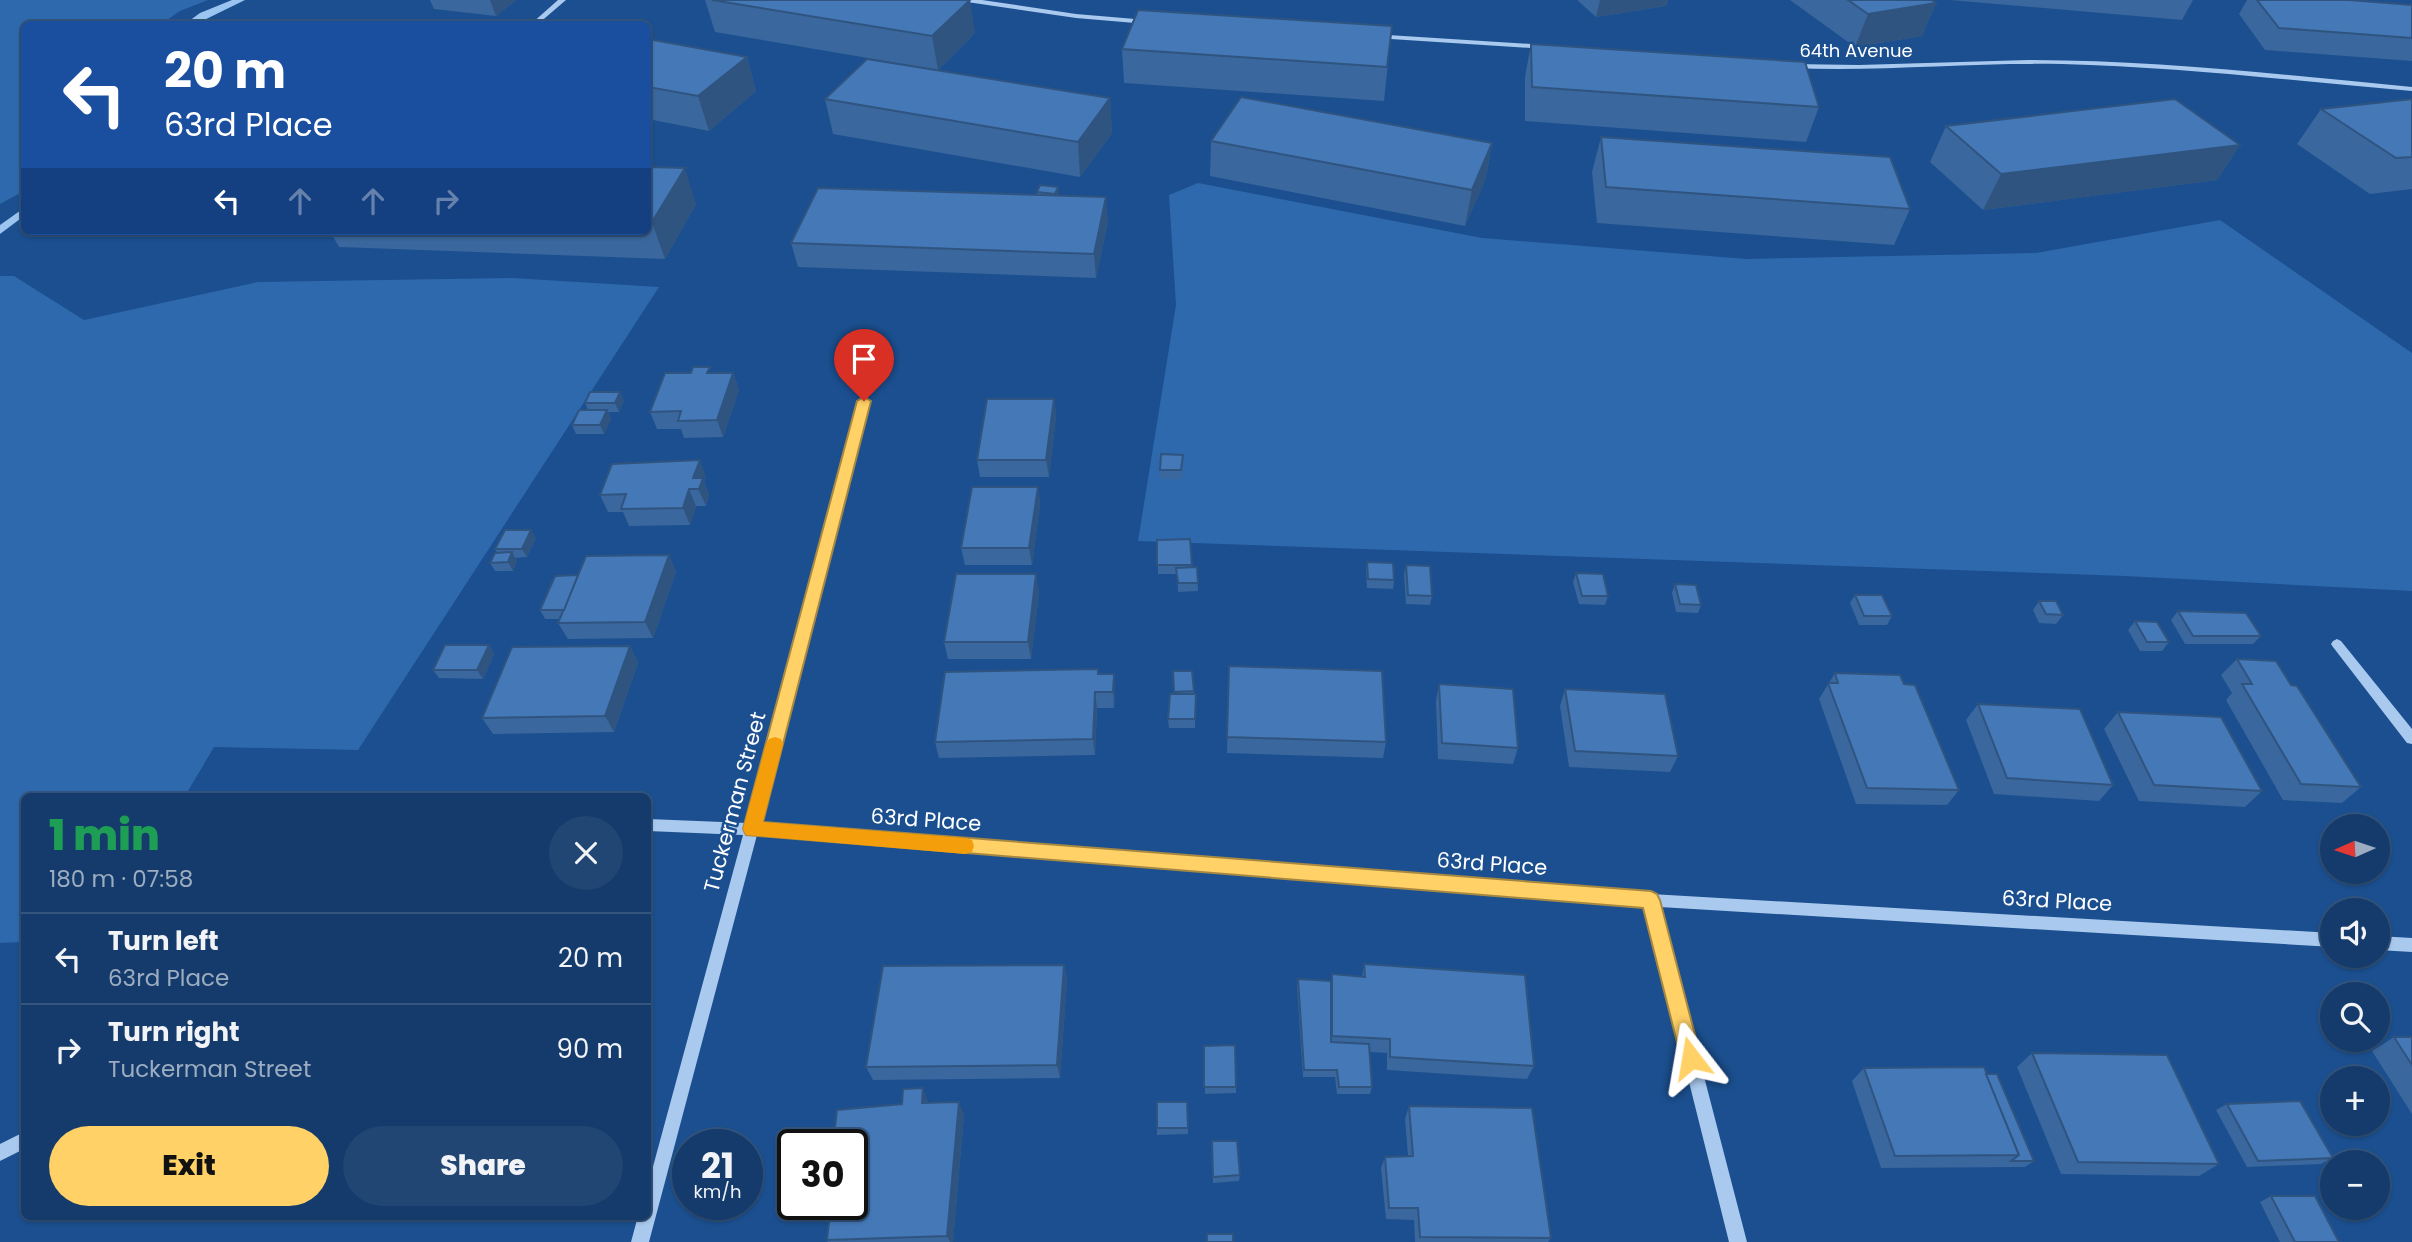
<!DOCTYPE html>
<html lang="en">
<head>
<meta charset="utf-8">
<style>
	body { margin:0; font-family:Poppins,sans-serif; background:#214673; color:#f1f3f6; height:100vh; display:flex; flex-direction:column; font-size:26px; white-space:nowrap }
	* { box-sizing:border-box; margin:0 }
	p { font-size:23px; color:#9dadc1 }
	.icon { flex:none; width:38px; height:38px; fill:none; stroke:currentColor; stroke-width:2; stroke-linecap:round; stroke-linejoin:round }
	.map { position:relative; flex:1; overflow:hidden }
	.sheet { position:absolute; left:21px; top:793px; width:630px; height:427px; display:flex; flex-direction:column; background:#143b6b; border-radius:10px; box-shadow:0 2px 5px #0004,0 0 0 2px #33557e }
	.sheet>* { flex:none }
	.guide { position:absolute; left:21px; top:21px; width:630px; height:214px; border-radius:10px; box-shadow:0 2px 5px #0004,0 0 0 2px #33557e; background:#1a4fa0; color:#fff; overflow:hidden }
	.needle { width:46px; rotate:267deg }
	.buttons { position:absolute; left:2320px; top:814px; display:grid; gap:14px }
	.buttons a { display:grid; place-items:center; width:70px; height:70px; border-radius:50%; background:#143b6b; box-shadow:0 2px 5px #0004,0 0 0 2px #33557e; font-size:35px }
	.speed { position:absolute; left:672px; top:1129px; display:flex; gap:14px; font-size:35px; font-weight:700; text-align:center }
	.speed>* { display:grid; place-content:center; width:91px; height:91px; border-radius:50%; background:#143b6b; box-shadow:0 2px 5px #0004,0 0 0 2px #33557e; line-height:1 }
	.speed small { font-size:18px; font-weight:400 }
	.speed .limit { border:4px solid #111; border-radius:10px; background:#fff; color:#111 }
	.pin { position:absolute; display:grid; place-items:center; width:60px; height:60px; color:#fff; margin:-72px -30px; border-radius:50% 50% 50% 0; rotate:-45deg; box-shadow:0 0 7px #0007 }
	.pin .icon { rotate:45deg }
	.me { position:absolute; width:77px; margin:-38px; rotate:346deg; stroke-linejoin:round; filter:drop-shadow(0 0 5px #0008) }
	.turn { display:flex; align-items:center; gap:24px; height:147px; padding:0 28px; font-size:32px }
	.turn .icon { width:91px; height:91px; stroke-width:2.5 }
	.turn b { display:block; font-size:49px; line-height:60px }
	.lanes { display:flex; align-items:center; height:66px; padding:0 28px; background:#0003; justify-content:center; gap:35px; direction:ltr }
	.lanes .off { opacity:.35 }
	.round { display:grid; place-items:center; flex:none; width:74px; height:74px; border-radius:37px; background:#214673 }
	.headline { display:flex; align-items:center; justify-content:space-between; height:119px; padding:0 28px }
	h1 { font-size:42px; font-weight:800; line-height:52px; color:#1e9e55 }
	.primary-button { display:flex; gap:14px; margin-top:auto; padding:14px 28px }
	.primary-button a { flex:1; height:80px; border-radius:42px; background:#ffd166; color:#111; font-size:28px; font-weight:800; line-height:80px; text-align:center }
	.primary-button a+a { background:#214673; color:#f1f3f6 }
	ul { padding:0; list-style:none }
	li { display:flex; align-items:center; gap:21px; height:91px; padding:0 28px; border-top:2px solid #33557e }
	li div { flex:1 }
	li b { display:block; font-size:26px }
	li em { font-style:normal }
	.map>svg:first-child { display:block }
	.green { fill:#2e69ad }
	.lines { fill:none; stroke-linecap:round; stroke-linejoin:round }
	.stream { fill:#9cc4f0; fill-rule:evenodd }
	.minor { fill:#a9c9ee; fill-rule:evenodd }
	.wall { fill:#3a679d }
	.shaded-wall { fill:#305480 }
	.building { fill:#4478b7; stroke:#305480; stroke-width:2 }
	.route { fill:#ffd166; stroke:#a68842; stroke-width:2 }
	.slow { fill:#f59e0b }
	.labels { text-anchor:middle; stroke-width:5; stroke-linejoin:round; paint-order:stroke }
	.far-street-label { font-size:18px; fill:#fff; stroke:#1b4f8f }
	.street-label { font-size:21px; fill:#fff; stroke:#1b4f8f }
</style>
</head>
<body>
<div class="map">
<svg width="2412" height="1242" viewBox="0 0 2412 1242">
	<rect width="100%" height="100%" fill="#1b4f8f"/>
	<g class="green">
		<polygon points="0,0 208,0 180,11 161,24 24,24 24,191 0,204"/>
		<polygon points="1198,183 1482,238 1747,259 2036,253 2220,220 2412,353 2412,591 2125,576 1138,541 1176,305 1169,195"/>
		<polygon points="0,276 14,276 84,320 258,282 512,278 659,287 358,750 214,747 185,796 24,796 24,942 0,943"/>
	</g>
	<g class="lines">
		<g class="stream">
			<polygon points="232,0 245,0 196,24 185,24 200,13"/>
			<polygon points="24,208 24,216 0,234 0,225"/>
		</g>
		<g class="minor">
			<polygon points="558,0 566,0 538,24 531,24"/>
			<polygon points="963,0 982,0 1076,14 1147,20 1151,22 1147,24 1076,18 967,2"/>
			<polygon points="1372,34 1546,45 1550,47 1546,49 1375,38 1371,36"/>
			<path d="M2028,60C2156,60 2284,75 2412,87V91C2296,81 2179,67 2062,64C1972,62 1882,72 1791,68L1787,66L1791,64L1859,65Z"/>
			<polygon points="864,398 869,401 760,824 1651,894 2333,933 2333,947 1660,907 1747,1242 1729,1242 1645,906 757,835 649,1242 631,1242 638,1216 648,1216 648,1185 743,835 648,831 648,819 747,823 859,401"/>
			<polygon points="2337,639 2341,641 2412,729 2412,744 2407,743 2333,647 2331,644 2333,641"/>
			<polygon points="2378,936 2412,938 2412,952 2378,950"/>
			<polygon points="24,1132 24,1149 0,1161 0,1144"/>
		</g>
	</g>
	<g class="wall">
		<polygon points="430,0 516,0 496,16 434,9"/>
		<polygon points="705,0 712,0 975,33 938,70 715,32"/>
		<polygon points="1577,0 1668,0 1666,6 1596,17"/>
		<polygon points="1790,0 1932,0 1936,3 1922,36 1855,47"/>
		<polygon points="1950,0 2193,0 2182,20"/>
		<polygon points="2247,0 2349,0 2412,5 2412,61 2265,50 2239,14"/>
		<polygon points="1392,26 1384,101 1124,83 1122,49"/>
		<polygon points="648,39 747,57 756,91 709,131 648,119"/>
		<polygon points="1531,44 1819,107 1806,142 1525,121 1525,77"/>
		<polygon points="1110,98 1112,133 1080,177 833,134 825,99"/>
		<polygon points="2412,99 2412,189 2370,194 2297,144 2321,109"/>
		<polygon points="1946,126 2240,145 2217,180 1983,210 1930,162"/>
		<polygon points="1601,137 1910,209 1894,245 1597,223 1592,172"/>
		<polygon points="1211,141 1492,143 1486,178 1465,226 1210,176"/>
		<polygon points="648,167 696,204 665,259 339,247 330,231 648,231"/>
		<polygon points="1040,185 1059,196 1108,221 1096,278 798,267 791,243 1037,195 1037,192"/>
		<polygon points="712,373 733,373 739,390 723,437 684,438 681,429 657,429 650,412"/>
		<polygon points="620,392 624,401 619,412 608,412 611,419 604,434 576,434 572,425 588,410 585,403"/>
		<polygon points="1054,399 1056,416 1049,477 980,477 977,460"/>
		<polygon points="1183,455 1182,479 1160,479 1160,470"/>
		<polygon points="706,477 704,482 709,495 706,506 696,506 690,525 629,526 623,512 608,512 600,495"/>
		<polygon points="1038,487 1040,504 1032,565 965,565 961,548"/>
		<polygon points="536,538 527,557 515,558 517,561 513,571 495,571 490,563 497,553 495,549"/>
		<polygon points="1190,539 1192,567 1197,567 1198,591 1178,592 1177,574 1158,574 1157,540"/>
		<polygon points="669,555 676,572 653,638 568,639 558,623 560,619 545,619 540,610 578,575"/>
		<polygon points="1367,562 1394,580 1393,589 1367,588 1366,571"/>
		<polygon points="1406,565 1432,596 1430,605 1406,604 1404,574"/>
		<polygon points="1576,573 1608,596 1605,605 1579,604 1573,582"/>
		<polygon points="1675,584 1701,605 1698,613 1676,612 1672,593"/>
		<polygon points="1039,591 1031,659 948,659 944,642"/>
		<polygon points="1855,595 1892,616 1887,625 1859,625 1850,603"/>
		<polygon points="2039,601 2063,615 2056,624 2039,623 2033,610"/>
		<polygon points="2178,611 2261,636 2253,644 2185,644 2171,620"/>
		<polygon points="2135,621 2169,642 2162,651 2140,651 2128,630"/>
		<polygon points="489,645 494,654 483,679 439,678 433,670"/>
		<polygon points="630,646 638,663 614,732 493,734 482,718"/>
		<polygon points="2237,659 2291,685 2361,787 2342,803 2283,800 2226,700 2232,693 2221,675"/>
		<polygon points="1229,666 1386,742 1383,758 1227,753"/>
		<polygon points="1173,671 1192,671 1194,694 1196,694 1195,728 1169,728 1168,719 1174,694"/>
		<polygon points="1835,673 1904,684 1959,790 1947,805 1856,804 1819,699"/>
		<polygon points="1099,674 1115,691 1114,708 1097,708 1095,755 939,758 935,742"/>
		<polygon points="1439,684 1518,748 1513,764 1438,759 1436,701"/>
		<polygon points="1565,689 1678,756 1670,772 1569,767 1560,706"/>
		<polygon points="1978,704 2113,785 2099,801 1994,794 1966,720"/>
		<polygon points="2118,712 2262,791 2245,807 2139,801 2104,729"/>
		<polygon points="1364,964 1534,1066 1527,1079 1387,1070 1387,1053 1370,1052 1372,1087 1370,1094 1337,1094 1335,1077 1303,1077 1297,987 1298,979 1331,981 1332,974 1362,977"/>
		<polygon points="1064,965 1067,979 1060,1078 873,1080 866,1067"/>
		<polygon points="2394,1037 2412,1037 2412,1114 2372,1051"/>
		<polygon points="1204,1046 1236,1087 1236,1093 1205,1094"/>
		<polygon points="2032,1053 2219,1164 2199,1176 2061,1174 2017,1067"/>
		<polygon points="1864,1068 1986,1074 2034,1161 2025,1167 1881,1168 1852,1081"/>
		<polygon points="928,1101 928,1103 964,1114 953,1242 828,1242 827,1240"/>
		<polygon points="1187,1102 1188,1134 1157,1135 1157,1128"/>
		<polygon points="2227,1104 2333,1158 2321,1164 2247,1167 2216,1110"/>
		<polygon points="1409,1106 1551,1238 1548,1242 1415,1242 1414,1220 1386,1219 1381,1168 1385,1157 1408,1156 1405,1119"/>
		<polygon points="1212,1141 1240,1175 1239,1181 1213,1183"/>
		<polygon points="2271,1196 2339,1242 2280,1242 2260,1202"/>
	</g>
	<g class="shaded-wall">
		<polygon points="490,0 516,0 496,16"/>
		<polygon points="970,0 975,33 938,70 932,36"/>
		<polygon points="1600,0 1668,0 1666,6 1596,17"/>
		<polygon points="1936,3 1922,36 1855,47 1868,14"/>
		<polygon points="747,57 756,91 709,131 698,96"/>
		<polygon points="1110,98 1112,133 1080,177 1078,142"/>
		<polygon points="1492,143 1486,178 1465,226 1472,190"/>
		<polygon points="2240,145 2217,180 1983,210 2001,174"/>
		<polygon points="685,168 696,204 665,259 652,222"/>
		<polygon points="1058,187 1059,195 1055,203 1055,194"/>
		<polygon points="1106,197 1108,221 1096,278 1094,254"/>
		<polygon points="733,373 739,390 723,437 717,420"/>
		<polygon points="620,392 624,401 619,412 615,403"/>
		<polygon points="1054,399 1056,416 1049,477 1046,460"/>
		<polygon points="607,410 611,419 604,434 600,425"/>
		<polygon points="700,460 706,477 704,482 709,495 706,506 693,478"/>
		<polygon points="1038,487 1040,504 1032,565 1029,548"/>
		<polygon points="689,489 696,506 690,525 683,508"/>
		<polygon points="531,530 536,538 527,557 522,549"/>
		<polygon points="512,552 517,561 513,571 508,562"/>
		<polygon points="669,555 676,572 653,638 645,622"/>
		<polygon points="1036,574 1039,591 1031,659 1028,642"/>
		<polygon points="489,645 494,654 483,679 477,670"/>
		<polygon points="630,646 638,663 614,732 605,716"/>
		<polygon points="1114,674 1115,691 1114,708 1113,692"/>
		<polygon points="1095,692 1097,708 1095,755 1093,739"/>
		<polygon points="1064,965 1067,979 1060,1078 1057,1065"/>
		<polygon points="923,1088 928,1101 927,1116 922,1103"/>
		<polygon points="959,1102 964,1114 953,1242 950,1242 947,1236"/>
	</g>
	<g class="building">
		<polygon points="712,0 970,0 932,36"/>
		<polygon points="1848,0 1932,0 1936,3 1868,14"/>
		<polygon points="2257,0 2349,0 2412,5 2412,38 2279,28"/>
		<polygon points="1138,10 1392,26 1387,67 1122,49"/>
		<polygon points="542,21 562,24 536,24"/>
		<polygon points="648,39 747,57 698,96 648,87"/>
		<polygon points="1531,44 1805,62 1819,107 1532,87"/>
		<polygon points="867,59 1110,98 1078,142 825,99"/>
		<polygon points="1241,97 1492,143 1472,190 1211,141"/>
		<polygon points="2175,99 2240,145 2001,174 1946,126"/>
		<polygon points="2412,99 2412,157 2396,158 2321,109"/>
		<polygon points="1601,137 1890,157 1910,209 1606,187"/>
		<polygon points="648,167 685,168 652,222 648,222"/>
		<polygon points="1040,185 1058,187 1055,194 1037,192"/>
		<polygon points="818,188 1106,197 1094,254 791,243"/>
		<polygon points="693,367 710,367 707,373 733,373 717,420 678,421 681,411 650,412 665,373 691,373"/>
		<polygon points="590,392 620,392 615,403 585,403"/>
		<polygon points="987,399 1054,399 1046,460 977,460"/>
		<polygon points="579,410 607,410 600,425 572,425"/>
		<polygon points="1161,454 1183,455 1181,470 1160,470"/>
		<polygon points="700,460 693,478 703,478 699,489 689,489 683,508 621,509 626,494 600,495 612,464"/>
		<polygon points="972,487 1038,487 1029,548 961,548"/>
		<polygon points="505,530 531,530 522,549 495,549"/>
		<polygon points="1190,539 1192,565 1157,565 1157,540"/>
		<polygon points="512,552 508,562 490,563 495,553"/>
		<polygon points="669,555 645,622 558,623 586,556"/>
		<polygon points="1367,562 1393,563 1394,580 1368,579"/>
		<polygon points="1406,565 1430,566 1432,596 1408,595"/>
		<polygon points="1197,567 1198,583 1178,583 1176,568"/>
		<polygon points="1576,573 1603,574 1608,596 1582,596"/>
		<polygon points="956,574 1036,574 1028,642 944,642"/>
		<polygon points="578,575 564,610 540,610 555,576"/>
		<polygon points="1675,584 1696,585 1701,605 1680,604"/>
		<polygon points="1855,595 1882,595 1892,616 1864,616"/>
		<polygon points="2039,601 2056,601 2063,615 2046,614"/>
		<polygon points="2178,611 2246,613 2261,636 2193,636"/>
		<polygon points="2135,621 2157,622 2169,642 2147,642"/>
		<polygon points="445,645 489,645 477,670 433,670"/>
		<polygon points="630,646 605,716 482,718 512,647"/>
		<polygon points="2237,659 2276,661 2291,685 2297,686 2361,787 2301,784 2242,684 2252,684"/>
		<polygon points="1229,666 1382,671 1386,742 1227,737"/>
		<polygon points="1098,669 1098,674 1114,674 1113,692 1095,692 1093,739 935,742 945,672"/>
		<polygon points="1173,671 1192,671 1194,691 1174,692"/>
		<polygon points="1835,673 1900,675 1904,684 1915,685 1959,790 1867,788 1828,683 1838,683"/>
		<polygon points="1439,684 1513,689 1518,748 1442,743"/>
		<polygon points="1565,689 1665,694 1678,756 1575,751"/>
		<polygon points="1170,694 1196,694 1195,719 1168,719"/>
		<polygon points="1978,704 2080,709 2113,785 2007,778"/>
		<polygon points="2118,712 2221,717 2262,791 2154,785"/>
		<polygon points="1364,964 1525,975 1534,1066 1390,1057 1390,1039 1332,1036 1332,974 1365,977"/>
		<polygon points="1064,965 1057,1065 866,1067 883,966"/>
		<polygon points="1298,979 1331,981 1331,1042 1369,1044 1372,1087 1339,1087 1337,1070 1304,1070"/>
		<polygon points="2394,1037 2412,1037 2412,1065"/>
		<polygon points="1235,1045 1236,1087 1204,1087 1204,1046"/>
		<polygon points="2032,1053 2167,1055 2219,1164 2078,1162"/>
		<polygon points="1984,1067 2019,1155 1895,1156 1864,1068"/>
		<polygon points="1986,1074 1997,1074 2034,1161 2011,1161 2019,1155"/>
		<polygon points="923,1088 922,1103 959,1102 947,1236 827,1240 831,1204 852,1204 852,1144 833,1144 837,1110 902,1104 903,1089"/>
		<polygon points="2300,1101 2333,1158 2258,1161 2227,1104"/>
		<polygon points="1157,1102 1187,1102 1188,1128 1157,1128"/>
		<polygon points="1409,1106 1532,1108 1551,1238 1420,1237 1418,1208 1389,1208 1385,1157 1413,1156"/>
		<polygon points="1212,1141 1237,1141 1240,1175 1213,1177"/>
		<polygon points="2271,1196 2315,1196 2339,1242 2295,1242"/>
		<rect x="1207" y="1234" width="26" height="8"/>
	</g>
	<polygon class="route" points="864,397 871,401 763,822 1651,891 1657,894 1660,900 1701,1058 1698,1065 1691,1068 1684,1065 1681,1058 1643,908 746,835 743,829 857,401"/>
	<polygon class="slow" points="775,737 781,739 783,744 763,822 965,838 972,840 974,846 972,852 965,854 746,835 743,829 766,744 769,739"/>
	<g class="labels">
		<g class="far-street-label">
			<text x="1856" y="57">64th Avenue</text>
		</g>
		<g class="street-label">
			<text transform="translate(735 802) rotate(-75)" y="7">Tuckerman Street</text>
			<text transform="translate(926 820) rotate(4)" y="7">63rd Place</text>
			<text transform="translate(1492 864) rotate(4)" y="7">63rd Place</text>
			<text transform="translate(2057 901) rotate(3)" y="7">63rd Place</text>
		</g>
	</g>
</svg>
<div class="buttons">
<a><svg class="needle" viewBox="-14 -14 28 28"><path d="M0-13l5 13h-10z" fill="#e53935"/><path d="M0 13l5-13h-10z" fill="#9dadc1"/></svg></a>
<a><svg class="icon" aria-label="sound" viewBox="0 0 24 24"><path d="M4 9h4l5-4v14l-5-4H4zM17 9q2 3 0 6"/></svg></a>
<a><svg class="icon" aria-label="search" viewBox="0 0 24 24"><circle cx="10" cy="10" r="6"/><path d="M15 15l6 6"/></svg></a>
<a>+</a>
<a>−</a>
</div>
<div class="speed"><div>21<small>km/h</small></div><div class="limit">30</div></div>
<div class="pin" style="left:864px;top:401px;background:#d93025"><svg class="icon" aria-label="arrive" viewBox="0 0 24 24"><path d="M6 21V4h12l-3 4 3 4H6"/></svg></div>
<svg class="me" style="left:1691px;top:1058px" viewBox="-20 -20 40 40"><path d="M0-17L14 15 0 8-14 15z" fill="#ffd166" stroke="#fff" stroke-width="4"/></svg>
<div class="guide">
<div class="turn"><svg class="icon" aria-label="left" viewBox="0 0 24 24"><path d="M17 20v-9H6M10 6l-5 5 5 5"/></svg><div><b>20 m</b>63rd Place</div></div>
<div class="lanes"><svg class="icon" aria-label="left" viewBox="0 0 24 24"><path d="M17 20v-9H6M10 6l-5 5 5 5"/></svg><svg class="icon off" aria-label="ahead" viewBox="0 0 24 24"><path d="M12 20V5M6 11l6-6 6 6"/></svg><svg class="icon off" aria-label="ahead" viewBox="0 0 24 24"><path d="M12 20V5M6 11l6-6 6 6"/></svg><svg class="icon off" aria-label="right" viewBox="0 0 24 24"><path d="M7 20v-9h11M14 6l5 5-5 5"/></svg></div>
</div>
<section class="sheet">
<div class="headline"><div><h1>1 min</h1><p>180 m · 07:58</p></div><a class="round"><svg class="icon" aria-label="close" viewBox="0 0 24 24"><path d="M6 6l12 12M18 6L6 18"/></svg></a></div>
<ul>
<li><svg class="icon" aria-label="left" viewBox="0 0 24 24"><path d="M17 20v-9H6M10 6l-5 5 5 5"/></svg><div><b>Turn left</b><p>63rd Place</p></div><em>20 m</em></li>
<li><svg class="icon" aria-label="right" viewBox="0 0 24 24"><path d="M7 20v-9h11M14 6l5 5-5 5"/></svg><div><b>Turn right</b><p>Tuckerman Street</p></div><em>90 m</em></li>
</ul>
<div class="primary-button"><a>Exit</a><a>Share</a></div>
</section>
</div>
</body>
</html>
